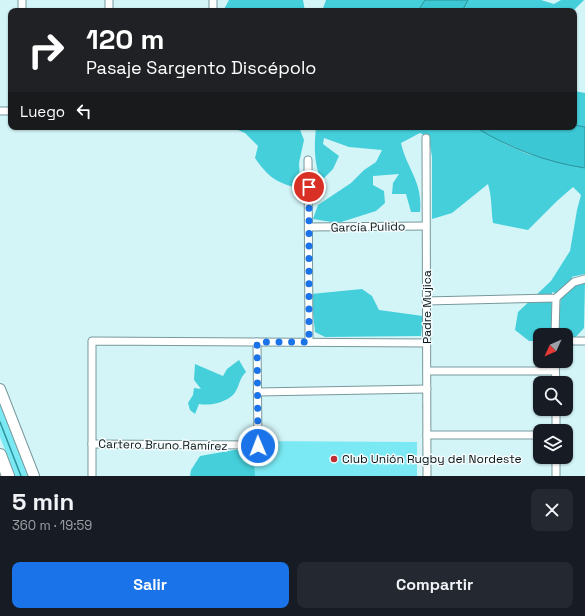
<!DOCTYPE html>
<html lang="es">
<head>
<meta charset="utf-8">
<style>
	body { margin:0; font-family:"Space Grotesk",sans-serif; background:#242831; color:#f1f3f6; height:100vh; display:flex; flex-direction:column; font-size:15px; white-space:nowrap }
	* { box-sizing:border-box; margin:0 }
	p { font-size:13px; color:#9ea1a6 }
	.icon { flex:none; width:22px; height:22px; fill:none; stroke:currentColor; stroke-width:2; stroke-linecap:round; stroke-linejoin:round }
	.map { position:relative; height:476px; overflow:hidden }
	.panel { display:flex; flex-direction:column; background:#171b24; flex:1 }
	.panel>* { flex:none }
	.top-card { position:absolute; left:8px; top:8px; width:569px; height:122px; border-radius:8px; box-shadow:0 1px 3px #0004; background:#202124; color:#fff; overflow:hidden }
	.needle { width:26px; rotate:225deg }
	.controls { position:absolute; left:533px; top:328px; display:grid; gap:8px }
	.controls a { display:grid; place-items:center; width:40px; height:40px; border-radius:8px; background:#171b24; box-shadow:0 1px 3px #0004; font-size:20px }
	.pin { position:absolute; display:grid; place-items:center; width:34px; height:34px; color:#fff; margin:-17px; border:2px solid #fff; border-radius:50%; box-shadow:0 1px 4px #0007 }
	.me { position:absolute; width:44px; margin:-22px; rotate:359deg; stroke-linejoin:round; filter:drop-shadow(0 0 3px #0008) }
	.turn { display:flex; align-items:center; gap:14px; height:84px; padding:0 12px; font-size:18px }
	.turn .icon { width:52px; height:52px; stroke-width:2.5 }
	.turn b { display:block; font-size:28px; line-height:34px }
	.then { display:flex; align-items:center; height:38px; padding:0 12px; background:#0003; gap:8px; font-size:15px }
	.round { display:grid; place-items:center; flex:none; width:42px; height:42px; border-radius:8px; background:#242831 }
	.headline { display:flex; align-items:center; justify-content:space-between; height:68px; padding:0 12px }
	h1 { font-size:24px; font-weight:600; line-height:30px }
	.button { display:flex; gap:8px; margin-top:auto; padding:8px 12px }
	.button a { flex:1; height:46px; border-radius:8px; background:#1a73e8; color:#fff; font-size:16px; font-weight:600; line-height:46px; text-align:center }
	.button a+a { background:#242831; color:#f1f3f6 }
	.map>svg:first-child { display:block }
	.green { fill:#7ae9f3 }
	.forest { fill:#44cfdb }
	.water { fill:#3bc8d4; stroke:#2c929b }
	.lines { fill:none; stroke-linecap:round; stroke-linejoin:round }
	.stream { stroke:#2c929b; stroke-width:1.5 }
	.street-casing { stroke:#78989b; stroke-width:9 }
	.secondary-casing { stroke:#78989b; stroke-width:12 }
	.highway-casing { stroke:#78989b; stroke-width:14 }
	.street { stroke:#fff; stroke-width:7 }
	.secondary { stroke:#fff; stroke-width:10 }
	.highway { stroke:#fff; stroke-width:12 }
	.route { stroke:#1a73e8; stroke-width:7; stroke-dasharray:0 12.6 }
	.poi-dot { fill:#bd2d33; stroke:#f6fcfd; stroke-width:1.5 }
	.labels { text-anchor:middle; stroke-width:3; stroke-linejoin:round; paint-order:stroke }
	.street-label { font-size:12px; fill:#091516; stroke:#f6fcfd }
	.poi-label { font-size:12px; fill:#091516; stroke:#f6fcfd; text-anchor:start }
</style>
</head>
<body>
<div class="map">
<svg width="585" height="476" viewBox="0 0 585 476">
	<rect width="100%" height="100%" fill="#d3f5f8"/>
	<g class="green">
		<polygon points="0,398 31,476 15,476 0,437"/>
		<polygon points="252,441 417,442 417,476 252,476"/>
	</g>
	<g class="forest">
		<polygon points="229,0 303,0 305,11 223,11"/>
		<polygon points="326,0 425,0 418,11 322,11"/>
		<polygon points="468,0 541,0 554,4 561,0 584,0 573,11 462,11"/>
		<polygon points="574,91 585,93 585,127 574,125"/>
		<path d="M231,127H299L304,140L299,163L300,180L297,188C276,182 268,177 255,158L258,146L245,133Z"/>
		<path d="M316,127H475L505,144L528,154L585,168V274L571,277L585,282L584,328L574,339L566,341V335H560L558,329L561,295L552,292L551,335H540V341H529L515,330L518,312L551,281L570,251L577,210L581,195L573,187L557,201L528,230L493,223C491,210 492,197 488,184L452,213L432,219V157L429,138L420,133L401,143C407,170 423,181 420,212H411L406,194H392L393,183L399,174L373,176V185L384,191L385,203L376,211L338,223L313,219L318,205L351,183L364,170L376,162L382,150L349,147L324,138L323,144L339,156L333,169L321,181C314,162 314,147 316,127Z"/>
		<polygon points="362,289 372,296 379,310 423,316 421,336 325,337 315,332 311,294"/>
		<path d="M239,360L246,372C239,378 239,389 233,395C224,403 210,406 199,404L195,414L190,410L188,403L193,395L194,388L201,389L194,380L195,364L223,376L227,369Z"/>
		<polygon points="234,450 253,450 255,476 190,476 191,470 200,456"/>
	</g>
	<g class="water">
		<polygon points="425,0 468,0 462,11 418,11"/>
		<path d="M574,125L585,127V168C546,162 509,148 475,127H574Z"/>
	</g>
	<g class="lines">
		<polyline class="stream" points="0,422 21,476"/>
		<g class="street-casing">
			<g id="street">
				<polyline points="22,0 22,11"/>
				<polyline points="213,0 213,11"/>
				<polyline points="109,11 109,0"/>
				<polyline points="0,111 11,111"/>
				<polyline points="426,138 427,476"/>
				<polyline points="308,160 309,342"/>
				<polyline points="309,227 426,226"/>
				<polyline points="426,301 556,298 574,282 585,279"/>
				<polyline points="555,335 556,298"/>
				<polyline points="566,341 585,341"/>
				<polyline points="555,361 556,383"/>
				<polyline points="427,371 555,371"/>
				<polyline points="257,392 427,389"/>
				<polyline points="556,409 556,431"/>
				<polyline points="427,435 540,435"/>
				<polyline points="92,444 258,445 257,342"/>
				<polyline points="556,457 556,476"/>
				<polyline points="92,476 92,341 427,343"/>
			</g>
		</g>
		<g class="secondary-casing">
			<polyline id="secondary" points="0,389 34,476"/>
		</g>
		<g class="highway-casing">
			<polyline id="highway" points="0,455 8,476"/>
		</g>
		<use href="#street" class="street"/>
		<use href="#secondary" class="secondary"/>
		<use href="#highway" class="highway"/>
	</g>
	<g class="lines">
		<polyline class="route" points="258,446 257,342 309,342 309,187"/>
	</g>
	<circle class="poi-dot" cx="334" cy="459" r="4"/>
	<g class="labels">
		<g class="street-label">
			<text transform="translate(368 227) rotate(-1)" y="4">García Pulido</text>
			<text transform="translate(427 307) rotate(-90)" y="4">Padre Mujica</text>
			<text transform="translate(163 445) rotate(1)" y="4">Cartero Bruno Ramírez</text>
		</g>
		<g class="poi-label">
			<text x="342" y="463">Club Unión Rugby del Nordeste</text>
		</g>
	</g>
</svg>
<div class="controls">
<a><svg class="needle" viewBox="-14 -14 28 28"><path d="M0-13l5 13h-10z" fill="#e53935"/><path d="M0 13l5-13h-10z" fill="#9ea1a6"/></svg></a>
<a><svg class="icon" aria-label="search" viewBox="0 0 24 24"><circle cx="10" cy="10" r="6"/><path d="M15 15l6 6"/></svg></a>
<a><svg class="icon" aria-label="layers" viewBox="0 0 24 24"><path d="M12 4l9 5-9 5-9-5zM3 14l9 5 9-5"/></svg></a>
</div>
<div class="pin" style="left:309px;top:187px;background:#d93025"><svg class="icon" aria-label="arrive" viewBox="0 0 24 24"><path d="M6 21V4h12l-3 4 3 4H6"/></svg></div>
<svg class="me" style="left:258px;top:446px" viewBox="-20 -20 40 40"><circle r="17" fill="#1a73e8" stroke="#fff" stroke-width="3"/><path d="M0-11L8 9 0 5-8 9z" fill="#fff"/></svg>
<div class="top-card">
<div class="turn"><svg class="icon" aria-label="right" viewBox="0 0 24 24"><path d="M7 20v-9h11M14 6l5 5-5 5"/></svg><div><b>120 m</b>Pasaje Sargento Discépolo</div></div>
<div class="then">Luego<svg class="icon" aria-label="left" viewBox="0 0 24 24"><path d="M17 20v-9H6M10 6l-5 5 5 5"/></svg></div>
</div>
</div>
<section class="panel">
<div class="headline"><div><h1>5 min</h1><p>360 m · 19:59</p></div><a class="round"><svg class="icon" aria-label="close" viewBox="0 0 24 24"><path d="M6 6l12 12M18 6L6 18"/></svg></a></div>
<div class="button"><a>Salir</a><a>Compartir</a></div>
</section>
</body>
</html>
